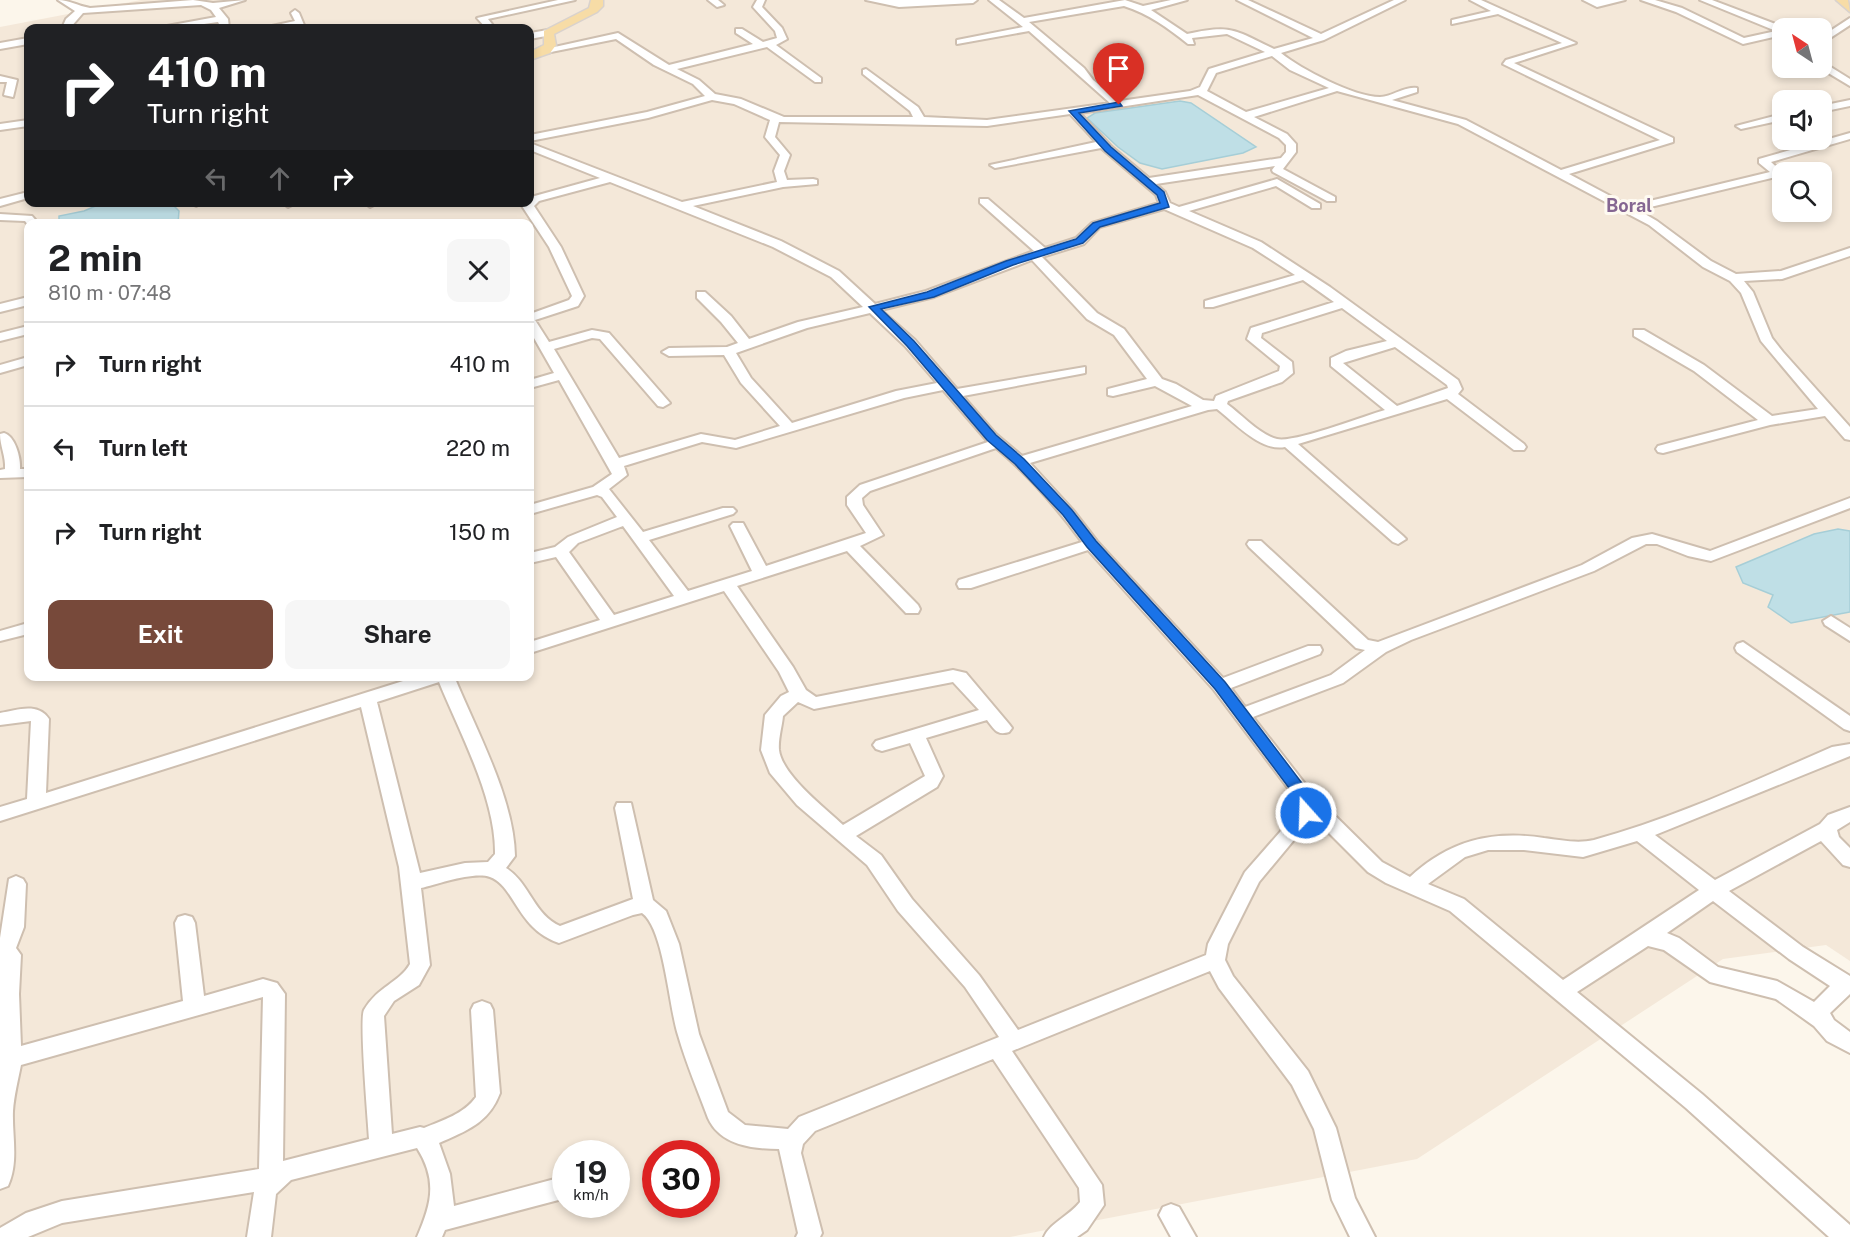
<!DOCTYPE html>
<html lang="en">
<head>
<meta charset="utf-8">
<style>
	body { margin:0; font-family:"Public Sans",sans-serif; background:#f6f6f6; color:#202124; height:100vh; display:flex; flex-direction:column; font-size:22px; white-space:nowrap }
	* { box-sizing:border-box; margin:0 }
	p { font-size:20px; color:#757577 }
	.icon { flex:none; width:33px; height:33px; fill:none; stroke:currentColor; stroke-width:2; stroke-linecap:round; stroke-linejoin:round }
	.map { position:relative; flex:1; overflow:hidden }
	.side { position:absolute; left:24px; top:219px; width:510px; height:462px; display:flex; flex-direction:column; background:#fff; border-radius:12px; box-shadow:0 3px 9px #0003 }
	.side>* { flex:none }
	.banner { position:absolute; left:24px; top:24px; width:510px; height:183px; border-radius:12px; box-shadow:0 3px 9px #0003; background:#202124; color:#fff; overflow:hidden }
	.needle { width:39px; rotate:324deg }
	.buttons { position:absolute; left:1772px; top:18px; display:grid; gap:12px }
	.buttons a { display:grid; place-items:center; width:60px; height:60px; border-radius:12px; background:#fff; box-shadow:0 3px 9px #0003; font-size:30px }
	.speed { position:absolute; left:552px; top:1140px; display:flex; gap:12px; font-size:30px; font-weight:700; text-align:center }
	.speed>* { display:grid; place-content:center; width:78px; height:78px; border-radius:50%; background:#fff; box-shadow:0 3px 9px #0003; line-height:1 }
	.speed small { font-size:15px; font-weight:400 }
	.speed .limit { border:9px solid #d22; background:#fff; color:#111 }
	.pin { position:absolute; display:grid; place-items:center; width:51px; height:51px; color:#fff; margin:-62px -26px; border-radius:50% 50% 50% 0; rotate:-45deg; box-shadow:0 0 6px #0007 }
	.pin .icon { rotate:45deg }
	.me { position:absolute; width:66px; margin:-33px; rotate:340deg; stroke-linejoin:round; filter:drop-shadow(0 0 4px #0008) }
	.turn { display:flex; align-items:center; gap:21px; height:126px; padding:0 24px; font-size:27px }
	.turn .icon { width:78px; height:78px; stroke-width:2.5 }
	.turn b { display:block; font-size:42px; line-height:51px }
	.lanes { display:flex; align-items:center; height:57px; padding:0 24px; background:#0003; justify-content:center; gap:30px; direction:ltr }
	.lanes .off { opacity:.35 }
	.round { display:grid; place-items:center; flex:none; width:63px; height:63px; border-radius:12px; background:#f6f6f6 }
	.overview { display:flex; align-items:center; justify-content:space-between; height:102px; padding:0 24px }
	h1 { font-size:36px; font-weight:700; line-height:45px }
	.button { display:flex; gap:12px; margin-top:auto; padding:12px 24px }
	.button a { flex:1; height:69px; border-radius:12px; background:#77493a; color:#fff; font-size:24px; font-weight:700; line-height:69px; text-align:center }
	.button a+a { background:#f6f6f6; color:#202124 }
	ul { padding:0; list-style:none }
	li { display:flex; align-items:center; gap:18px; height:84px; padding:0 24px; border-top:2px solid #e0e0e0 }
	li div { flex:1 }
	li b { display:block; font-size:22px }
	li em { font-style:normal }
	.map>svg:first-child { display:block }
	.residential { fill:#f4e8d9; fill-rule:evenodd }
	.water { fill:#bfdfe6; stroke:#a6ced7; stroke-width:1.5 }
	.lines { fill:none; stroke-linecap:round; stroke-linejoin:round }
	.minor-casing { stroke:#cebfb0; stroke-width:4 }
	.major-casing { stroke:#d9d2cd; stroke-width:3 }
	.minor { fill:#fff; fill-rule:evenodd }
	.major { fill:#f7dca6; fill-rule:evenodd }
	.route { fill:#1a73e8; stroke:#114b97; stroke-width:1.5 }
	.labels { text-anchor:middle; stroke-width:6; stroke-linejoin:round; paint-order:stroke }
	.far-district-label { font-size:18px; font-weight:bold; fill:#856692; stroke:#fefaf1 }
</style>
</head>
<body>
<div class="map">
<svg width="1850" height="1237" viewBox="0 0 1850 1237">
	<rect width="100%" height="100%" fill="#fcf6eb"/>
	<path class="residential" d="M141,0H1850V961L1826,945L1723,959L1417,1159L1010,1237H0V27ZM28,28H530V202H28ZM1782,28H1821V68H1782ZM1782,100H1821V140H1782ZM1782,172H1821V212H1782ZM28,224H530V676H28ZM566,1154H616V1204H566ZM656,1154H706V1204H656Z"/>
	<g class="water">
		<polygon points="1180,101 1191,103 1256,147 1243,153 1162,169 1140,163 1118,147 1087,118 1095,113"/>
		<polygon points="105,202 171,203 179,211 178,223 59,223 59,216 84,211"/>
		<polygon points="1838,529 1850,531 1850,612 1791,623 1768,607 1773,595 1743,583 1736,567 1814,534"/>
	</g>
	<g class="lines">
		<g class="minor-casing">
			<g id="minor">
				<path d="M58,0C69,0 78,6 90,8L193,0L213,3L245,0L219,8L228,19L229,28H221L218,22L176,28H156L216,17L211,10L201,5L83,13L70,28H62L66,19L75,11Z"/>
				<polygon points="558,0 575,0 488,19 495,28 486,28 477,18"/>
				<polygon points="708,0 718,0 724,5 717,7"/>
				<path d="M757,0H765L762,7L782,28L787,39L776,45L821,78V82H815L767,47L677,69L699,80L715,94L741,99L784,117H913L910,111L863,74V70L866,69L918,107L924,117L987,120L1110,103L1029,31L957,44V40L1023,27L989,0H999L1024,18L1125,0L1143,6L1171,0H1187L1151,10L1187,34C1232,24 1234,30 1274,49L1313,38L1237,0H1248L1321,34L1394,0H1405L1324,40L1281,53C1301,69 1354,97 1380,97C1392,97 1404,86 1417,88V92L1392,100L1466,120L1561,170L1660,140L1503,64L1506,60L1562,43L1498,14L1452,24V20L1491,11L1470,0H1481L1576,43L1514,63L1673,138V142L1569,174L1629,206L1770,172L1759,163V159L1850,133V139L1771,162L1782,172L1780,176L1638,210L1657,221L1711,261L1736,274L1781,271L1850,248V256L1782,279L1744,281L1753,292L1772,338L1783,352L1850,427V440L1845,439L1825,416L1770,425L1663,453L1658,452L1656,449L1658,446L1758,420L1694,371L1634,336V330H1644L1704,365L1772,416L1818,409L1761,341L1741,293L1730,281L1703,267L1649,225L1458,124L1337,91L1254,117L1287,134L1296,144V152L1283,169L1335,197V201H1327L1273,172L1272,170L1275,166L1156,184L1165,192L1170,203L1179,207L1277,179L1320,204V208H1312L1276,186L1189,211L1261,242L1330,287L1458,380L1462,389L1458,394L1524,444L1526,447L1524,450H1514L1447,399L1298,444L1403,536L1406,539L1398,544L1393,542L1285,447C1261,452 1235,423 1217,409L1208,410L1030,463L1073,510L1097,541L1223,678L1308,646H1320L1322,650L1320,654L1231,688L1245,707L1331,675L1365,650L1356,648L1249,547L1247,544L1249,541H1261L1368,640L1378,642L1582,565L1632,538L1652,534L1710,551L1850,498V508L1711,561L1688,556L1657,544H1646L1594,571L1411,640L1386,652L1343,683L1253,717L1313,794L1382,862L1410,877C1449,841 1491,830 1544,838C1561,840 1577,844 1594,840C1675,818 1754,781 1832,747L1850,744V756L1655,835L1715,880L1820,824L1828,815L1850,807V822L1837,830L1839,837L1850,848V867L1843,865L1821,841L1729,891L1803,947L1850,976V994L1830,1013L1834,1020L1850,1032V1053L1827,1041L1814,1026L1776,999L1710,982L1664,950L1648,946L1577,992L1702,1094L1850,1225V1237H1829L1686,1108L1450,911L1386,883L1368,872L1313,817L1259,882L1228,944L1225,960L1233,976L1308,1071L1336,1128L1355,1198L1375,1237H1350L1332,1200L1314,1129L1292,1085L1219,988L1210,971L1012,1051L1102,1185L1104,1205L1087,1230L1077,1237H1044C1050,1223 1069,1216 1080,1202L1079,1188L993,1059L815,1131L803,1144L801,1153L822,1233L820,1237H796L798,1233L779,1149C752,1149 720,1145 708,1118C698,1091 686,1063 678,1035C669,1008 664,928 642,913L633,915L559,943C517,929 515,886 490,877C474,871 438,884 421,888L430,965L419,985L394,1001L384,1016L392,1134L420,1127L424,1128C443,1120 464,1114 476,1097L471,1010L474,1004L482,1001L490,1004L493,1010L500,1093C489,1123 466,1131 439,1143L450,1174L454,1206L566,1176V1198L445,1230L442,1237H417C431,1205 438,1181 417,1148L291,1180L276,1194L271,1237H247L254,1192L62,1223L28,1237H0V1228L26,1213L62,1201L259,1169L263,997L21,1065C18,1080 14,1096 13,1111C12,1136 19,1162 8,1186L0,1189V938L9,879L16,876L23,879L26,884L24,927L16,948L21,955L19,994L21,1046L183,1001L175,923L178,917L185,915L192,917L195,923L204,996L263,979L277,983L285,994L283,1161L369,1139C368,1121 359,1019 364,1010C378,986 399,983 410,964L399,867L361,707L0,821V807L27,799L31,721L0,725V713C17,710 38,702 49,719L46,793L419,676H454C476,730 514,798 515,856L506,868C529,882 534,915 560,926L633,899L615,808L617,803H631L653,900L666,911L679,944L699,1034L728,1112L745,1125L788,1129L799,1117L999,1037L965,987L898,911L867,865L797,805L770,773L761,750L765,715L781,696L789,692L779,672L724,591L530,653V642L600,620L556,557L530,563V553L555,547L568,537L617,517L602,497L597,495L530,514V505L593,487L612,474L559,380L530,388V380L554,373L530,331V314L569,300L572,296L549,247L522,206L530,202L531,197L600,178L530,150V143L682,202L777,182L774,171L780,155L765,137L770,120L734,104L712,100L648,118L530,141V135L647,112L705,96L693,84L654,65L616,39L546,53L541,50L618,33L669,65L753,44L736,33V29H742L763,42L777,38L775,31L753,7ZM1124,6C1149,14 1168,28 1188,44H1194L1192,38L1227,34L1265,52L1209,69L1200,87L1190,91L1120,101L1093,80L1084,68L1029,22ZM1272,56L1290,70L1329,88L1246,112L1207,91L1216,73ZM1198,95L1279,138L1286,145V152L1281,158L1149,178L1112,147L1080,113ZM1070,114L1096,142L990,165L995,168L1101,148L1156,195L1159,203L1092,223L1076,238L1045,248L988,199H980V203L1034,251L926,291L875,304L839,271L781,241L693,206L783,187L817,184V180L813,179L787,180L784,171L790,155L775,137L779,122L987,126ZM610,182L773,247L831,277L863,307L798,322L749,339L731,316L705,292H697V298L721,322L738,343L727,347L669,348L662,352L669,356L724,355L741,383L780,426L735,440L701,434L619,458L554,349L592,338L600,339L658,406L663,407L670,403L609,333L592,330L549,342L535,320L578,306L584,296L561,247L534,206L539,201ZM1164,209L1253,248L1295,275L1205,301V307H1213L1303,280L1334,302L1251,328L1247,339L1280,366L1279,371L1216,396L1214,401L1203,400L1176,384L1162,379L1124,329L1097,313L1042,257L1084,244L1100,227ZM1032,260L1087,319L1114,335L1147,379L1108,389V395L1113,396L1155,386L1192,406L1022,456L996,434L963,396L1080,374L1085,373V367L957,389L915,340L881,310L934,297ZM1342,308L1387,341L1346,351L1331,358V366L1385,410C1364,416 1295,443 1277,439C1260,435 1241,414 1227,404L1228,401L1282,382L1293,373L1292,362L1261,338L1262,333ZM870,313L905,346L937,383L896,391L792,423L751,378L736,353L807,328ZM1395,347L1447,385L1448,388L1397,406L1343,363ZM943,390L988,442L860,485L847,497V505L866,533L766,566L743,523H733L730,526L752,571L688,591L649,540L733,514L736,511L733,508H723L643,532L609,489L627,475L624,466L702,442L736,448L904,398ZM996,448C1029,475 1057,508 1082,542L959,580L957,584L959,588H971L1088,550L1214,690L1297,800L1294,816L1245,872L1208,944L1206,955L1018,1030L979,975L912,899L881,855L856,836L937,787L943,776L926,738L987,720C994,729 997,736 1009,732L1012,728L1009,724L966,673L953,670L816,697L806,690L793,667L737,586L847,551L906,613H918L920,609L918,605L860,546L883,535L863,505L862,498L870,491ZM623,526L674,596L614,615L569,552L578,543ZM439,682C460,733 496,799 495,854L488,862L465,863L420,873L377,702ZM953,682L979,710L876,741L873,745L876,749L882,751L910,743L925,776L843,825C825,808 782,775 779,750C778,739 782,727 783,716L798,702L814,709ZM1637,841L1699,890L1563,980L1464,899L1428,884L1465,857L1488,850H1524L1583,857ZM1713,901L1789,959L1830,986L1814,1002L1777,981L1718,967L1679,938L1667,933Z"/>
				<polygon points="866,0 977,0 973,3 899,7"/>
				<polygon points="1583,0 1625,0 1597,7"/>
				<polygon points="1641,0 1655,0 1682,8 1744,38 1776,31 1700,0 1712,0 1786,28 1782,28 1782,35 1743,44 1676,12"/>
				<polygon points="295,10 299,13 304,25 271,28 272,26 295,21 291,13"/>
				<polygon points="1850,18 1850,25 1821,44 1821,37"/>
				<polygon points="548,30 551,31 551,35 530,39 530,33"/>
				<polygon points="28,38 28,44 0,49 0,43"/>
				<polygon points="1821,61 1850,79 1850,86 1820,68"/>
				<polygon points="0,76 17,80 13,97 4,95 7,82 0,82"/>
				<polygon points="1850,100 1850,106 1821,112 1821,106"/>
				<polygon points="1782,114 1782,120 1741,129 1736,126"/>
				<polygon points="28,120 28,126 0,130 0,124"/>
				<polygon points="28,192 28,198 0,206 0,199"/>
				<polygon points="191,202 202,202 196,206"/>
				<polygon points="282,202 293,202 294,204 288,207"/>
				<polygon points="364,202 375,202 376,204 370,207"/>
				<polygon points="0,214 32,216 39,224 28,225 25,221 0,220"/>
				<polygon points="28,297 28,305 0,312 0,304"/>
				<polygon points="28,326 28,334 0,341 0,333"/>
				<polygon points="28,357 28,365 0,373 0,365"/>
				<path d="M4,433C15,436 21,458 20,469H28V477L0,478V470L5,469C6,457 0,446 0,434Z"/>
				<polygon points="1831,616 1850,628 1850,641 1825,625 1823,621"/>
				<polygon points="28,623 28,634 0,641 0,631"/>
				<polygon points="1743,642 1850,716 1850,731 1844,729 1737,652 1735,648 1737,644"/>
				<polygon points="1171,1204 1179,1207 1196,1237 1171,1237 1159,1215 1163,1207"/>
			</g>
		</g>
		<g class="major-casing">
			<g id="major">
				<polygon points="591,0 603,0 603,6 597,12 554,34 556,45 550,53 530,60 530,52 544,45 544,31 589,8"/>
				<polygon points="1836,0 1848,0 1850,12"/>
			</g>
		</g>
		<use href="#minor" class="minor"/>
		<use href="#major" class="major"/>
	</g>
	<polygon class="route" points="1119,102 1122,106 1079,113 1111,147 1164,192 1169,207 1100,227 1083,243 1013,265 934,297 881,309 914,341 996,435 1024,459 1072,510 1096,541 1225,682 1311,795 1314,813 1306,818 1298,813 1298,800 1215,689 1087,547 1063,515 1015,464 987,440 907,346 869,307 927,292 1006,261 1076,239 1093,223 1160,203 1157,195 1105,151 1069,111"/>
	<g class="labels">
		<g class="far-district-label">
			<text x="1629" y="212">Boral</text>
		</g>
	</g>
</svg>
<div class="buttons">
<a><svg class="needle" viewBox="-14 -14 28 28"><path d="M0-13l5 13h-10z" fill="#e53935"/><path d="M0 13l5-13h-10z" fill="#757577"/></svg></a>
<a><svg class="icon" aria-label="sound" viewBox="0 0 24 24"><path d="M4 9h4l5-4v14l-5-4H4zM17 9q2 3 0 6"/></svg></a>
<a><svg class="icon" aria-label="search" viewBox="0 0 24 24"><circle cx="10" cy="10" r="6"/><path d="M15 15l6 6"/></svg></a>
</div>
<div class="speed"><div>19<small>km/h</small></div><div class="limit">30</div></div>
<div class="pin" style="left:1119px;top:105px;background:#d93025"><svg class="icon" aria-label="arrive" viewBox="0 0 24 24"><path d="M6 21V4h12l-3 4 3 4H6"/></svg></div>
<svg class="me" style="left:1306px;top:813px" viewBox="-20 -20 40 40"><circle r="17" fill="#1a73e8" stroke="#fff" stroke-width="3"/><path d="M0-11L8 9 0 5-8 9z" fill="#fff"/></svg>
<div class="banner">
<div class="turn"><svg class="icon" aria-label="right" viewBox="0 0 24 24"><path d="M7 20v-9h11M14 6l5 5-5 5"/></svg><div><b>410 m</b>Turn right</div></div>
<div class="lanes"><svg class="icon off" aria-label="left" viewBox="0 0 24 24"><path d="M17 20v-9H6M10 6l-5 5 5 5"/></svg><svg class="icon off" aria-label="ahead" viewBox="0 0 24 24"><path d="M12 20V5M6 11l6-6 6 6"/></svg><svg class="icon" aria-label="right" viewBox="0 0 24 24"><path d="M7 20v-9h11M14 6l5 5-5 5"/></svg></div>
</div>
<section class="side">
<div class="overview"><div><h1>2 min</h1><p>810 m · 07:48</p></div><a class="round"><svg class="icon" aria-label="close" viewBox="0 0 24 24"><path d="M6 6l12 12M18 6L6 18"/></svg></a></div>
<ul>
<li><svg class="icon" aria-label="right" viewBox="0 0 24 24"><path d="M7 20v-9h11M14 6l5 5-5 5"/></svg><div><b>Turn right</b></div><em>410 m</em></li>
<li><svg class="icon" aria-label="left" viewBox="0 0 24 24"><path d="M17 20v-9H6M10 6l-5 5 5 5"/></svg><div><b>Turn left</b></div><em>220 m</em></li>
<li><svg class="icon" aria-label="right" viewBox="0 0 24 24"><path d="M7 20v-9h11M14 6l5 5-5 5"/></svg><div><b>Turn right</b></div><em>150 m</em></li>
</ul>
<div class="button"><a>Exit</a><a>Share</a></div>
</section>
</div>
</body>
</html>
